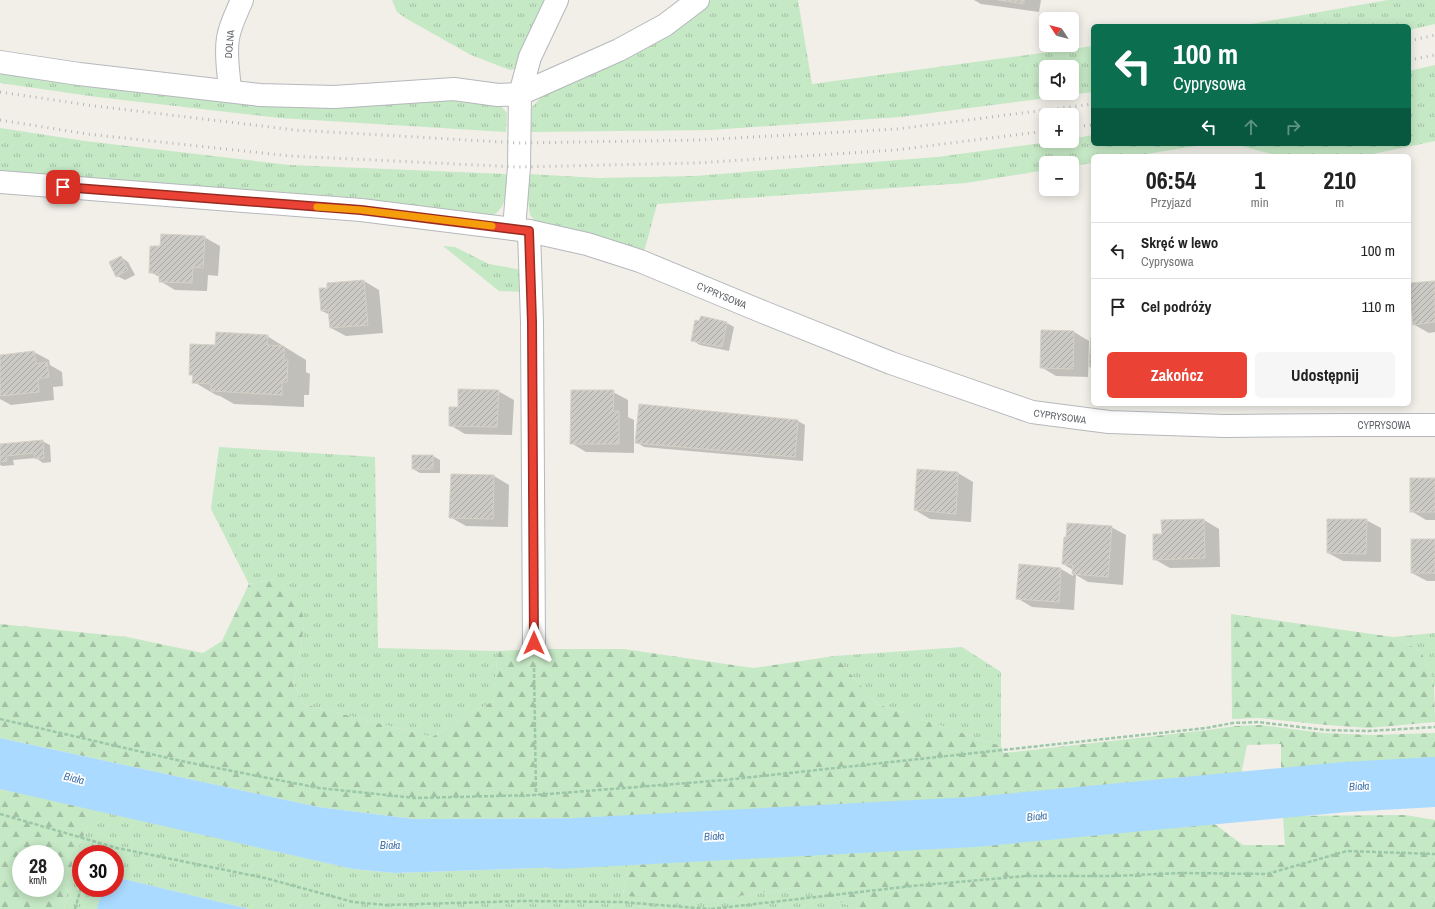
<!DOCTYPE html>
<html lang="pl">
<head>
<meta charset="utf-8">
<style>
	body { margin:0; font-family:"Archivo Narrow",sans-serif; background:#f6f6f6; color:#222; height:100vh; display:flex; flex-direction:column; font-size:15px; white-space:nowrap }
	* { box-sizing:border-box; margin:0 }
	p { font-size:13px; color:#767676 }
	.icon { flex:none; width:22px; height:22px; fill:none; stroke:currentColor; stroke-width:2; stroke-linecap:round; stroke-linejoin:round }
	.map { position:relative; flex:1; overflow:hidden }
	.side { position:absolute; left:1091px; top:154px; width:320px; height:252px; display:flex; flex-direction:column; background:#fff; border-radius:6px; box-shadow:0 2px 10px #0003 }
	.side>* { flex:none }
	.banner { position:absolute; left:1091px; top:24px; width:320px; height:122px; border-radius:6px; box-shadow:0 2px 10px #0003; background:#0b6e4f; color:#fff; overflow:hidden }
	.needle { width:26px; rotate:306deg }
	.buttons { position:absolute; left:1039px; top:12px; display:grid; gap:8px }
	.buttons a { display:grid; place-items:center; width:40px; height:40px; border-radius:6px; background:#fff; box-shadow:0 2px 10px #0003; font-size:20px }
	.speed { position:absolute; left:12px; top:845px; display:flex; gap:8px; font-size:20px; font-weight:700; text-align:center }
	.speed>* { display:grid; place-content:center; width:52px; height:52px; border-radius:50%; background:#fff; box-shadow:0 2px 10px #0003; line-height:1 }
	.speed small { font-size:10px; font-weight:400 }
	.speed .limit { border:6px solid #d22; background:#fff; color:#111 }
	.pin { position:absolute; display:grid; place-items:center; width:34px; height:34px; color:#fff; margin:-17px; border-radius:8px; box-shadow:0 2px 6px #0006 }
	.me { position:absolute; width:44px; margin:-22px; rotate:0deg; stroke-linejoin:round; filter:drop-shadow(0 0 3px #0008) }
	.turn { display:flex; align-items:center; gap:14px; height:84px; padding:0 16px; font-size:18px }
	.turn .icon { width:52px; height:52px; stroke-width:2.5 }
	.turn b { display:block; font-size:28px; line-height:34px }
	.lanes { display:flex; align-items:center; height:38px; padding:0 16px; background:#0003; justify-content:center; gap:20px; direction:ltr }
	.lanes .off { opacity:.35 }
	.eta { display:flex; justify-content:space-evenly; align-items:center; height:68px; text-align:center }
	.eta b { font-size:24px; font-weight:700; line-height:28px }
	.action { display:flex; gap:8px; margin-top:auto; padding:8px 16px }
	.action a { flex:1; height:46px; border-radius:6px; background:#ea4335; color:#fff; font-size:16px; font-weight:700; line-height:46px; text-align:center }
	.action a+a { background:#f6f6f6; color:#222 }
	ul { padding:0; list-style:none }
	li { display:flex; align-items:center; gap:12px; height:56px; padding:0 16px; border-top:1px solid #e0e0e0 }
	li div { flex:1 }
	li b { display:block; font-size:15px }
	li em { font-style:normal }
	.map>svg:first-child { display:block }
	.grass { fill:url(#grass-tufts); fill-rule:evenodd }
	.forest { fill:url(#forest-firs); fill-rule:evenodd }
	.water { fill:#aadaff }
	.shadow { fill:#0003 }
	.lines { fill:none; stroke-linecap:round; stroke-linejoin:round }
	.river { stroke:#aadaff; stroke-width:50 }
	.building { fill:url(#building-hatch); stroke:#d6d1c6 }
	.minor-casing { stroke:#b5b8bc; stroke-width:24 }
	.path { stroke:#9cc7a9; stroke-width:2.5; stroke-dasharray:4 2; stroke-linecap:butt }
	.minor { stroke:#fff; stroke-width:22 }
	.rail { stroke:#b6b7b8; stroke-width:3; stroke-dasharray:1 5; stroke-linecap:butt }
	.route-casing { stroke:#982c22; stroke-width:10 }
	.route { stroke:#ea4335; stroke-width:7 }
	.slow { stroke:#f59e0b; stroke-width:7 }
	.labels { text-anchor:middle; stroke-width:3.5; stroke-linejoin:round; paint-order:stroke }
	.street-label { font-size:10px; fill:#5f6368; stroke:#fff }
	.water-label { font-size:11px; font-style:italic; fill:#4174aa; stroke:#fff }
</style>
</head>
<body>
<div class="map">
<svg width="1435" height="909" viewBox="0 0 1435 909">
	<defs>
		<pattern id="grass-tufts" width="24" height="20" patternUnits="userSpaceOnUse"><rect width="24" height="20" fill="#c5e8c5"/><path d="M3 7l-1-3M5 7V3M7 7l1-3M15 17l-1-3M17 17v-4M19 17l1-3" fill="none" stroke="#a3c0a4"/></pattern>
		<pattern id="forest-firs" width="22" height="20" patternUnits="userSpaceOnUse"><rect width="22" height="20" fill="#c5e8c5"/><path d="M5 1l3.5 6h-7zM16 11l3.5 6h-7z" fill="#a3c0a4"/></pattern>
		<pattern id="building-hatch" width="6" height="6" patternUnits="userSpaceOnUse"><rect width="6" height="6" fill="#cccac5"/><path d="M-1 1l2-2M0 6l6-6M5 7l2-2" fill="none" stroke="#a9a8a4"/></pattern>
	</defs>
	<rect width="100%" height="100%" fill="#f1efe8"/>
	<g class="grass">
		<polygon points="392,0 550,0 516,69 510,70 471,55 407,19 397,12"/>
		<path d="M711,0H798L812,84L1093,46V92L900,117L711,130L531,132L532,107L545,93L668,34ZM1046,67H1072V93H1046Z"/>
		<polygon points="1388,0 1435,0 1435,24 1409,30 1409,26 1240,26"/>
		<polygon points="1435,65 1435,141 1363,156 1279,156 1234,144 1409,144 1409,71"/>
		<polygon points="0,74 80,83 449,99 500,105 507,113 506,132 280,118 97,97 0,83"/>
		<path d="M0,128L85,141L289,165L506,174C506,191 509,205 492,216L360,198L0,172Z"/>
		<polygon points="1093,135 1093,144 1208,144 1134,156 1093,156 1093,163 1072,166 1072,163 1046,163 1046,170 966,183 657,204 644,252 537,223 530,215 528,201 529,174 599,178 695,176 937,157 1057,141 1072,141 1072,139"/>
		<polygon points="443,246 455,247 489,264 517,269 523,273 527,292 499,291"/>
		<polygon points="219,447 375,457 378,648 498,651 493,701 432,737 303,704 294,683 304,626 275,579 249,584 211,509"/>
		<polygon points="1435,633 1435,687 1421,651 1393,637"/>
		<polygon points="962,647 1001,672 1001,746 877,704 835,656"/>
		<polygon points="96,809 353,869 395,873 628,865 623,895 711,900 802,887 858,909 249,909 115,877 115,854 81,854 81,888 102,888 97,909 64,909 73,860 86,830"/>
	</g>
	<g class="forest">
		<polygon points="275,579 299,595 304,626 294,683 303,704 432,737 493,701 498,651 538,649 624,649 753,668 835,656 877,704 1001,746 1004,753 1208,730 1236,726 1260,725 1324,733 1372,735 1435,733 1435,762 1349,770 1281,772 1281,744 1247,745 1240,780 971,800 828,806 624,818 414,819 318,807 0,738 0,624 127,637 203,653 222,641 249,584"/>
		<polygon points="1231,614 1393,637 1421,651 1434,684 1435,722 1369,728 1327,725 1259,718 1232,719"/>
		<path d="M0,789L96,809L86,830L73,860L64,909H0ZM21,854H55V888H21Z"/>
		<polygon points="1405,815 1435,820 1435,909 858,909 802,887 711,900 623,896 628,865 817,854 968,836 1209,820 1243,845 1285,845 1283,816"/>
	</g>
	<g class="water">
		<polygon points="0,738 318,807 414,819 624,818 628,865 395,873 353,869 0,789"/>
		<polygon points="115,877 249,909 97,909 102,888 115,888"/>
	</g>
	<g class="shadow">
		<polygon points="974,0 1041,0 1039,12 981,4"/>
		<polygon points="204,237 220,246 218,276 208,275 207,291 175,290 160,281 160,277 150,272 161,247"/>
		<polygon points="121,257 128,262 135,275 125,280 117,276"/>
		<polygon points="364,281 379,290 383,333 346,336 331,328 330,315 322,311 328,288"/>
		<polygon points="1435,282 1435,332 1429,333 1413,324"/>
		<polygon points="727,323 734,327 729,351 700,345 692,340"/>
		<polygon points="1074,332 1089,341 1088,377 1056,376 1041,367"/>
		<polygon points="267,336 306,360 306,372 310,374 309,395 304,395 304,407 234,404 220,396 216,395 194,382 194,377 190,374 216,346"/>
		<polygon points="34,352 49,360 50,365 62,372 63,386 53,387 54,400 11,405 0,399 0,356"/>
		<polygon points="498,391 514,400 512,435 465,434 450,425 459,408"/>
		<polygon points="613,392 628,400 628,417 634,420 634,453 586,452 571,443"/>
		<polygon points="798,421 805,425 803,461 644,447 636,442"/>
		<polygon points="42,441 50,445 51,462 43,463 36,458 13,460 14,465 3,466 0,465 0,445"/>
		<polygon points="433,456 440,460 440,473 420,473 413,469"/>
		<polygon points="918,470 958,473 973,482 971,522 930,519 915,510"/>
		<polygon points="451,475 494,476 509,485 508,527 466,526 450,517"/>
		<polygon points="1435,479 1435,520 1426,520 1411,511"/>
		<polygon points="1204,520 1219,529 1220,567 1170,568 1154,559 1163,534"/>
		<polygon points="1366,520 1381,528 1381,562 1343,561 1328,553"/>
		<polygon points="1111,527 1126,535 1123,585 1088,582 1076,575 1074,610 1032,607 1017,598 1061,569 1073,576 1073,570 1063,564"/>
		<polygon points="1435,540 1435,581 1427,581 1412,573"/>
	</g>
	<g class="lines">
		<polyline class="river" points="557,844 973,822 1345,787 1435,782"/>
	</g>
	<g class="building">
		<polygon points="998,0 1024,0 1024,4"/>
		<polygon points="161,234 205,236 203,268 193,267 192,283 159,282 159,273 149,273 150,246 160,246"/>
		<polygon points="121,256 128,270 116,277 109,262"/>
		<polygon points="364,280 368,325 330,328 328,310 321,311 319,288 327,288 327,283"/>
		<polygon points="1435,281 1435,322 1413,325 1409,283"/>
		<polygon points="701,316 727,322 722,347 691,341 695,320 699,321"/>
		<polygon points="1041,330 1074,331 1073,369 1040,368"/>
		<polygon points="216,332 268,335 267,345 284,346 284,360 288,360 287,382 282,382 282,395 211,391 211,384 192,383 193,375 189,375 190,344 215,345"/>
		<polygon points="1091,337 1093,337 1093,367 1089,367"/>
		<polygon points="34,351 36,364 47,362 49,377 38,379 39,392 0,396 0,355"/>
		<polygon points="458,389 499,390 497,427 449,426 449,407 458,407"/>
		<polygon points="571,390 614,390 613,411 619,411 619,444 570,444"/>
		<polygon points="639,404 798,420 795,457 635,443"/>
		<polygon points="43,440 44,458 35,459 34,453 6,456 7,461 0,462 0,444"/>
		<rect x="412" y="455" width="21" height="14"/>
		<polygon points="917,469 958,472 956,514 914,510"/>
		<polygon points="451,474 494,475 493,519 449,518"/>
		<rect x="1410" y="478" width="25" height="34"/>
		<polygon points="1204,519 1205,558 1153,560 1153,534 1162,534 1161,520"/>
		<polygon points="1327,519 1367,519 1366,554 1327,553"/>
		<polygon points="1067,523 1112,526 1108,577 1072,574 1073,565 1062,564 1064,537 1066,537"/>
		<rect x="1411" y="539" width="24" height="34"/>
		<polygon points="1019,564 1061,568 1059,602 1016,599"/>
	</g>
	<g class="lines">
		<g class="minor-casing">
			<g id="minor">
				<polyline points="557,0 530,57 520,94 619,50 665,25 698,0"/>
				<polyline points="0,62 79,74 260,95 334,97 454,89 498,95 520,94 519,167 514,229"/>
				<path d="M230,91C229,74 225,55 228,38C230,25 237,12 242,0"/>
				<polyline points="0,182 361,210 529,231 587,244 640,261 763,312 891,363 1032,412 1109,422 1225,426 1344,425 1435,425"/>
				<polyline points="529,231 532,322 534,643"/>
			</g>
		</g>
		<g class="path">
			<polyline points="534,668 536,795"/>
			<polyline points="0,719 181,761 319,788 415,798 536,795 725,780 1206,728 1233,723 1258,722 1325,730 1369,731 1435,727"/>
			<polyline points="0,814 117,848 265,878 353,902 386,905 523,901 621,902 710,909"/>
			<polyline points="90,854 94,842"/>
			<polyline points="75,909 81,888"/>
			<polyline points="711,909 912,886 1026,876 1114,876 1182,873 1267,874 1347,851 1435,854"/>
		</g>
		<use href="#minor" class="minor"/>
		<g class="rail">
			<polyline points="1409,41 1435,35"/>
			<polyline points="1409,60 1435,55"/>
			<polyline points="0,92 95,106 295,130 519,143 699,140 897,129 1093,104"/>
			<polyline points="0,120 87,134 290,156 519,167 697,163 896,150 1046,131"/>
			<polyline points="1072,127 1093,125"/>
		</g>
	</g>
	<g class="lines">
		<g class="route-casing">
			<polyline id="route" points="63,187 361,210 529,231 532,322 534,643"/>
		</g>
		<use href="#route" class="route"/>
		<polyline class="slow" points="317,207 361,210 492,226"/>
	</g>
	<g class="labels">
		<g class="street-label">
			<text transform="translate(229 44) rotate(-85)" y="4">DOLNA</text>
			<text transform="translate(722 295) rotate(23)" y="4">CYPRYSOWA</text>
			<text transform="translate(1060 416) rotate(8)" y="4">CYPRYSOWA</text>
			<text x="1384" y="429">CYPRYSOWA</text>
		</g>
		<g class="water-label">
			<text transform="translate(74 778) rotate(14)" y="4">Biała</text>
			<text transform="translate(1359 786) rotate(-3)" y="4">Biała</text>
			<text transform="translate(1037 816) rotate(-5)" y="4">Biała</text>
			<text transform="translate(714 836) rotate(-3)" y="4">Biała</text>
			<text x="390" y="849">Biała</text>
		</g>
	</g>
</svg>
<div class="buttons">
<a><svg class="needle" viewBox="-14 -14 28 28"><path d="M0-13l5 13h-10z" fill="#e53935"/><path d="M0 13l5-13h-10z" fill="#767676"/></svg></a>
<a><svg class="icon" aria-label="sound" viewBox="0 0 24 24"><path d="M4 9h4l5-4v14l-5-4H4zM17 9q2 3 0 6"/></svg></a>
<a>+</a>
<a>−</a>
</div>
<div class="speed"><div>28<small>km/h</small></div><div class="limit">30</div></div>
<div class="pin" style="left:63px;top:187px;background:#d93025"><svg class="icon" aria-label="arrive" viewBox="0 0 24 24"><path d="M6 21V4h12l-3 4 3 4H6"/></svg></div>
<svg class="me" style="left:534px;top:643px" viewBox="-20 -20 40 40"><path d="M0-17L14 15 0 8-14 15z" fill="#ea4335" stroke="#fff" stroke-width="4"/></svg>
<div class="banner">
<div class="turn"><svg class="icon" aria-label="left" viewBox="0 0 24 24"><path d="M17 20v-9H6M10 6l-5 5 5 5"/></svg><div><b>100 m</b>Cyprysowa</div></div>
<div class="lanes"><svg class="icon" aria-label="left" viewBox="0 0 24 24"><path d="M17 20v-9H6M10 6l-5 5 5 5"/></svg><svg class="icon off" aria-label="ahead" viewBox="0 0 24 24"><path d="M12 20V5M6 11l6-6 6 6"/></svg><svg class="icon off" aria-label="right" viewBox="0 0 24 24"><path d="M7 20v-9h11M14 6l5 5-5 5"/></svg></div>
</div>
<section class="side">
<div class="eta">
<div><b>06:54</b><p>Przyjazd</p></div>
<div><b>1</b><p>min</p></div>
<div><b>210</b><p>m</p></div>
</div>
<ul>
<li><svg class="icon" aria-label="left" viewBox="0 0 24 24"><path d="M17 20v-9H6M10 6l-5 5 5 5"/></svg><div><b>Skręć w lewo</b><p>Cyprysowa</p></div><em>100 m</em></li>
<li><svg class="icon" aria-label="arrive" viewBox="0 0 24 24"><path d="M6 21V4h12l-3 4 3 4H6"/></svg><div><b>Cel podróży</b></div><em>110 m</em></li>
</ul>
<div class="action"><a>Zakończ</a><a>Udostępnij</a></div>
</section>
</div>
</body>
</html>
